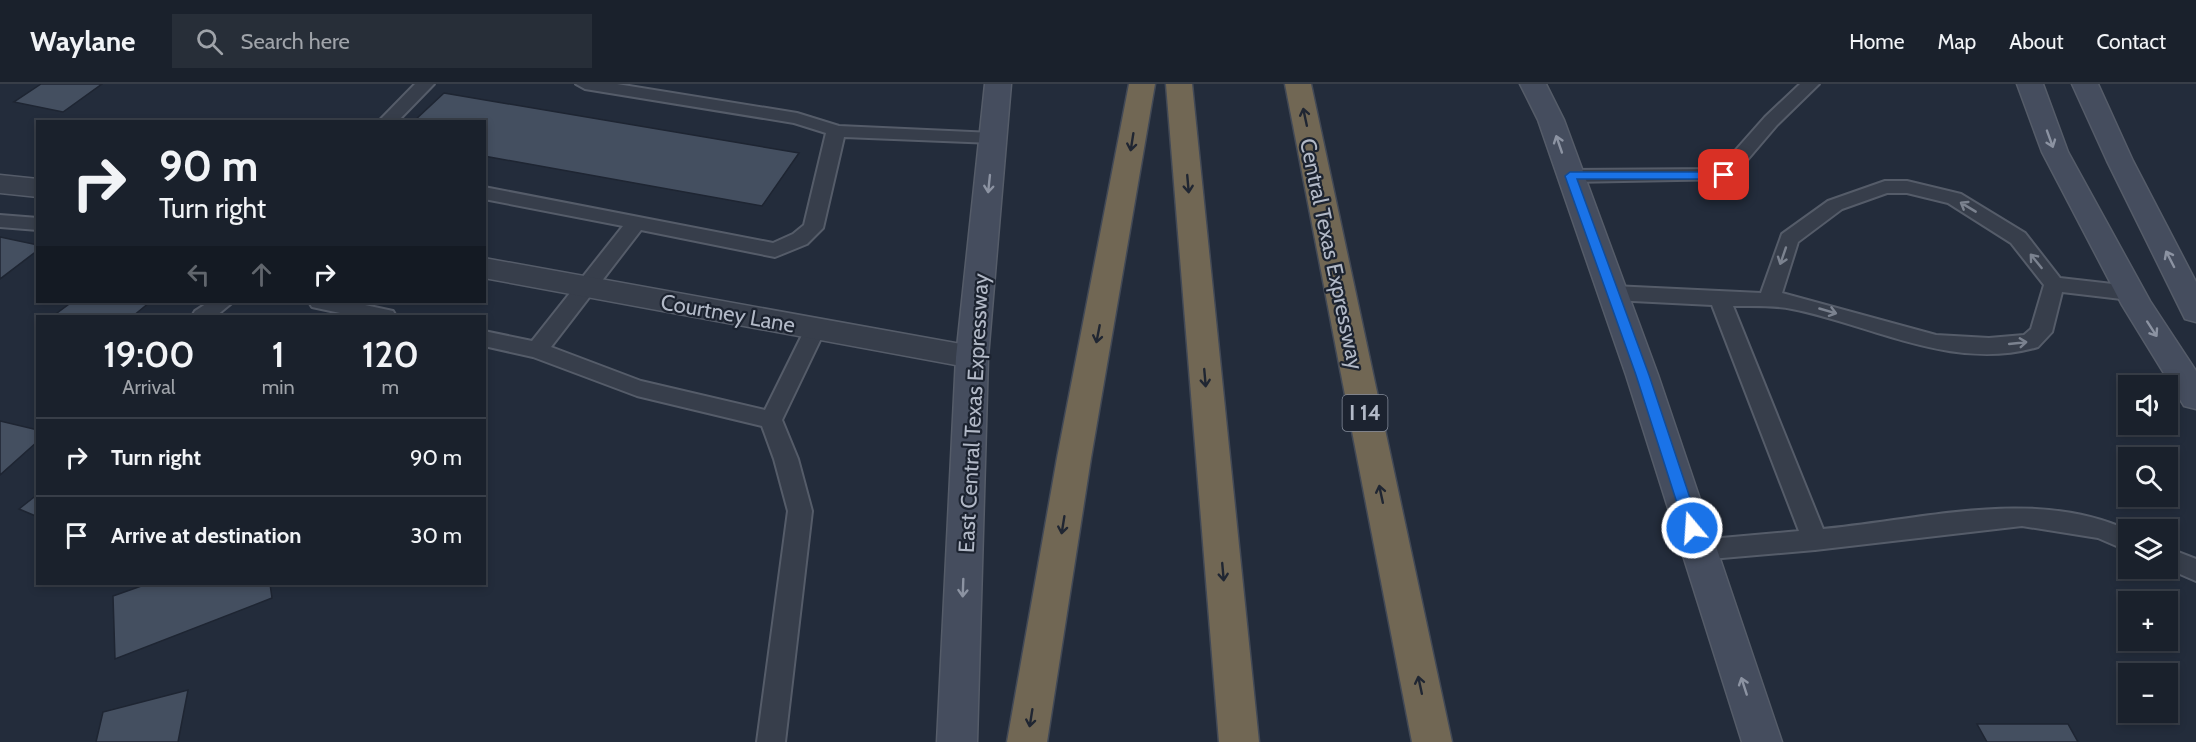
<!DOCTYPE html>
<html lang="en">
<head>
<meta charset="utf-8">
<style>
	body { margin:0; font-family:Cabin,sans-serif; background:#272e38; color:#f1f3f6; height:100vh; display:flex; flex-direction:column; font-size:22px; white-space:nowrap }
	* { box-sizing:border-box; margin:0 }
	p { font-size:20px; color:#9fa3a9 }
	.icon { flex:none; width:33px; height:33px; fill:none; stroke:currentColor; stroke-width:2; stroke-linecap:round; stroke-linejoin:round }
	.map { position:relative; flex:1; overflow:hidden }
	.details { position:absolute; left:36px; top:231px; width:450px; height:270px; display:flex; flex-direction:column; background:#1a212c; border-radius:0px; box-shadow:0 3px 9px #0003,0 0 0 2px #383e48 }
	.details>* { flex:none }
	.banner { position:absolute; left:36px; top:36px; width:450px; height:183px; border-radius:0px; box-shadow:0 3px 9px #0003,0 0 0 2px #383e48; background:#1a212c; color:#f1f3f6; overflow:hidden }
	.controls { position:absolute; left:2118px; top:291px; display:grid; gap:12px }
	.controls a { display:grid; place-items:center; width:60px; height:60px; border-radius:0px; background:#1a212c; box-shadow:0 3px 9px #0003,0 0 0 2px #383e48; font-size:30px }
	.pin { position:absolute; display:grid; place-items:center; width:51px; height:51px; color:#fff; margin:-26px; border-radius:12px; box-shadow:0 3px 9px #0006 }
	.me { position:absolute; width:66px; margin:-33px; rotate:342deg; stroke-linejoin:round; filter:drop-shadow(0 0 4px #0008) }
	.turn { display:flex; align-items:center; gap:21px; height:126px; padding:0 24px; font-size:27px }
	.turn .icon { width:78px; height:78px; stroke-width:2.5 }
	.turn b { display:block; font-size:42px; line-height:51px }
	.lanes { display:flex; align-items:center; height:57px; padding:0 24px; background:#0003; justify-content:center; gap:30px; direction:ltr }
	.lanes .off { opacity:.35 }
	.eta { display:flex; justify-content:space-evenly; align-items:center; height:102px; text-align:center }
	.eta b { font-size:36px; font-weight:600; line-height:42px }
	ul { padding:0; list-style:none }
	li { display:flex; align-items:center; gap:18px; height:78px; padding:0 24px; border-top:2px solid #383e48 }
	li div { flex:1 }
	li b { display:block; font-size:22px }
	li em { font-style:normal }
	header { display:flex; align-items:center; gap:36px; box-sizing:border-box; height:84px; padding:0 30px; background:#1a212c; border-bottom:2px solid #383e48 }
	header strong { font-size:28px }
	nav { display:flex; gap:33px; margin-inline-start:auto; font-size:21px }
	.search { width:420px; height:54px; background:#272e38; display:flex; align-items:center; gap:15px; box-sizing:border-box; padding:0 21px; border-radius:0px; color:#9fa3a9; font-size:22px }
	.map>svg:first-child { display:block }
	.building { fill:#444f60; stroke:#1e2532; stroke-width:1.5 }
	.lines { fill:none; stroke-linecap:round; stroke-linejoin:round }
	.service-casing { stroke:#555c69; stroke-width:4 }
	.minor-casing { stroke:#555c69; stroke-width:3 }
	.secondary-casing { stroke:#555c69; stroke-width:3 }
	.motorway-casing { stroke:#424956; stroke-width:3 }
	.service { fill:#373e4b; fill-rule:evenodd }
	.minor { fill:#373e4b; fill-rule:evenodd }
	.secondary { fill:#454d5e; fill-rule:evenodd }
	.motorway { fill:#716754; fill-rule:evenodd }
	.oneway { stroke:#202632 }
	.oneway2 { stroke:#8c93a2 }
	.oneway3 { stroke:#7b828f }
	.route { fill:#1a73e8; stroke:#114b97; stroke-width:1.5 }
	.labels { text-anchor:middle; stroke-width:4.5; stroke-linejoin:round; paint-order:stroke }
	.shield { fill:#1c2330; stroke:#858c9a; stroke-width:1.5 }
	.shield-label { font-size:21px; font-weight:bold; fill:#b2b9c7 }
	.street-label { font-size:22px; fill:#b2b9c7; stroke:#1c2330 }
</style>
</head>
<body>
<header>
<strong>Waylane</strong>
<div class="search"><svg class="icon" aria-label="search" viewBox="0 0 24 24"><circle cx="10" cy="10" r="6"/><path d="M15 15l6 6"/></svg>Search here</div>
<nav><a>Home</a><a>Map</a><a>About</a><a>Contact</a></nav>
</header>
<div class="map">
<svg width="2196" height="658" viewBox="0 0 2196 658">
	<rect width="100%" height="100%" fill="#232c3b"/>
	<g class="building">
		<polygon points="41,0 102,0 63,28 14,18"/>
		<polygon points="444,9 799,69 762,122 484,72 484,38 413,38"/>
		<polygon points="0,153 38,161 38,166 0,195"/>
		<polygon points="72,218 150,218 133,232 53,232"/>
		<polygon points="0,337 38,346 38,357 0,391"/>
		<polygon points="38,410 38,433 19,425"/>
		<polygon points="147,500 270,500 272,514 115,575 113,512"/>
		<polygon points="188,606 178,658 96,658 103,628"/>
		<polygon points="1977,640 2068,640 2078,658 1987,658"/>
	</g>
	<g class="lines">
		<g class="service-casing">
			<g id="service">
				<polygon points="415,0 434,0 397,38 378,38"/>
				<polygon points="576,0 617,0 797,29 839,42 993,49 1002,54 993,59 844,53 823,144 807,160 775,173 641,146 551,263 641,297 765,326 808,239 815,237 822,239 826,244 782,336 798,375 812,427 785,658 757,658 788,427 774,375 762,342 637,312 533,273 484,262 484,247 532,257 623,142 484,115 484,103 773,159 793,150 804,141 826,49 794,39 585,5"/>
				<polygon points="1800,0 1819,0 1777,41 1731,95 1570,98 1561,92 1570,86 1719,85 1765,33"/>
				<path d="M1885,97H1907L1961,110L2025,149L2060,194L2130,202L2137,204L2140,209L2137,214L2130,216L2062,208L2052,248L2038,263C1953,288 1873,241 1792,225C1773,221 1752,222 1733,222L1823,445C1922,436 2033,403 2128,446V467L2098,454L2022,442L1815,466L1699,476L1690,473L1687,466L1690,459L1699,456L1799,447L1712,221L1613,216L1606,214L1603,209L1606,204L1613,202L1761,209L1782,150L1828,117ZM1887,109H1907L1948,119L2011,159L2044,201L2031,245L2024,251L1989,254L1936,251L1782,209L1798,158L1842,125Z"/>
				<polygon points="0,131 38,134 38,146 0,143"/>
				<polygon points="209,218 233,218 216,232 192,232 195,227"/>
				<polygon points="309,218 351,218 393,227 396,232 354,232 312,223"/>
				<polygon points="2168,464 2196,475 2196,497 2166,484"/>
			</g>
		</g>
		<g class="minor-casing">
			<g id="minor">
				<polygon points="0,91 38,95 38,113 0,109"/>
				<polygon points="484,174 972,262 983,265 988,273 983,281 972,284 484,194"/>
			</g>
		</g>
		<g class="secondary-casing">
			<g id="secondary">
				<polygon points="985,0 1011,0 988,273 977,658 937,658 956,273"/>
				<polygon points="1520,0 1546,0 1564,36 1658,291 1782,658 1742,658 1626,291 1538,36"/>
				<polygon points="2017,0 2043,0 2068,68 2150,217 2196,287 2196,325 2184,322 2122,221 2042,68"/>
				<polygon points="2072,0 2098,0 2133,77 2196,198 2196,238 2185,235 2181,227 2107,77"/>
			</g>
		</g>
		<g class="motorway-casing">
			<g id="motorway">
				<polygon points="1129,0 1155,0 1091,374 1047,658 1007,658 1057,374"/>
				<polygon points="1166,0 1192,0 1259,658 1219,658"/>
				<polygon points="1285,0 1311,0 1452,658 1412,658"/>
			</g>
		</g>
		<use href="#service" class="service"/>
		<use href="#minor" class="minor"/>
		<use href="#secondary" class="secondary"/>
		<use href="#motorway" class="motorway"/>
	</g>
	<defs><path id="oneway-shaft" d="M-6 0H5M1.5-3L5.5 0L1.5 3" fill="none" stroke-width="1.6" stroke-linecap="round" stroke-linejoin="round" transform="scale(1.5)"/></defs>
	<g class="oneway">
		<use href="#oneway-shaft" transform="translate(1305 33) rotate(-102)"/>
		<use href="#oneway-shaft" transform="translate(1132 58) rotate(99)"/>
		<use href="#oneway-shaft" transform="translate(1188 100) rotate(85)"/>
		<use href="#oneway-shaft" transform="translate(1098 250) rotate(101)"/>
		<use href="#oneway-shaft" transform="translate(1205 294) rotate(85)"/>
		<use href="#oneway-shaft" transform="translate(1381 410) rotate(-102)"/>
		<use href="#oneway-shaft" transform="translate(1063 441) rotate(99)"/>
		<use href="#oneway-shaft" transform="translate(1223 488) rotate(85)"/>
		<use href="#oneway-shaft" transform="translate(1420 601) rotate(-102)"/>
		<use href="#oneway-shaft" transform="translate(1031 634) rotate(99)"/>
	</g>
	<g class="oneway2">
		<use href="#oneway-shaft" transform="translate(2050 55) rotate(70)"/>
		<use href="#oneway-shaft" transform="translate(1559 60) rotate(-109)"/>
		<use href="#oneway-shaft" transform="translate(989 100) rotate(96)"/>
		<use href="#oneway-shaft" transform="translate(2170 175) rotate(-117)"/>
		<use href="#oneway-shaft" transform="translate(2152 245) rotate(57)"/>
		<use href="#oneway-shaft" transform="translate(963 504) rotate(92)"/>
		<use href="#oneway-shaft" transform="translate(1744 602) rotate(-108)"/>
	</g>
	<g class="oneway3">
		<use href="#oneway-shaft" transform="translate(1968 123) rotate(-149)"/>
		<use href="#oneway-shaft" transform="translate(1783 172) rotate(109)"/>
		<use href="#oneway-shaft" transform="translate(2036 177) rotate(-129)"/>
		<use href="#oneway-shaft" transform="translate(1828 227) rotate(16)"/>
		<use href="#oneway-shaft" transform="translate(2018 259) rotate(-6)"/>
	</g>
	<polygon class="route" points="1570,88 1724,88 1730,91 1724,95 1577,95 1649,291 1700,444 1697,448 1692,450 1685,444 1636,291 1565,92"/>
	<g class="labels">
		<rect class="shield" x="1342.5" y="311" width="45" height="36" rx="4.5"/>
		<g class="shield-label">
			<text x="1365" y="336">I 14</text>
		</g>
		<g class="street-label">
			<text transform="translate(1332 170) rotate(78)" y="8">Central Texas Expressway</text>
			<text transform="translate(728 229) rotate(10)" y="8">Courtney Lane</text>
			<text transform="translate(973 329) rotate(-87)" y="8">East Central Texas Expressway</text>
		</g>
	</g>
</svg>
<div class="controls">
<a><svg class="icon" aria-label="sound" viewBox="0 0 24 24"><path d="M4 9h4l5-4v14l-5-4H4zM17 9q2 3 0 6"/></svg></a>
<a><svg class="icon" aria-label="search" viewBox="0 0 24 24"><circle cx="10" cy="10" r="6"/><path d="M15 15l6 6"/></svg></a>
<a><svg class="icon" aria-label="layers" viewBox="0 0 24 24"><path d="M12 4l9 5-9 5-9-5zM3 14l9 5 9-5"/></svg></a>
<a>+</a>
<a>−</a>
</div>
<div class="pin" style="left:1724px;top:91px;background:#d93025"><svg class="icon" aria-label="arrive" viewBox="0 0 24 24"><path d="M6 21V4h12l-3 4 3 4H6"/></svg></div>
<svg class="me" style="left:1692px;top:444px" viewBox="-20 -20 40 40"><circle r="17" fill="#1a73e8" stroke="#fff" stroke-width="3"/><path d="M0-11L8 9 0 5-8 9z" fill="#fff"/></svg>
<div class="banner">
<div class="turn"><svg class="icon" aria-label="right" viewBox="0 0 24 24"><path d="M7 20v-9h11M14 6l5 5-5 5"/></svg><div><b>90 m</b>Turn right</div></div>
<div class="lanes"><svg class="icon off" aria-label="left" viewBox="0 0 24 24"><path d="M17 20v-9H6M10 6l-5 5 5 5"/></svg><svg class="icon off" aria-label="ahead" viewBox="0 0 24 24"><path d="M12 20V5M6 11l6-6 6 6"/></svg><svg class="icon" aria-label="right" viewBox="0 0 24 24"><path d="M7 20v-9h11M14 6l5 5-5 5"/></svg></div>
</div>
<section class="details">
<div class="eta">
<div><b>19:00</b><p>Arrival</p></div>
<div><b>1</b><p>min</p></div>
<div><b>120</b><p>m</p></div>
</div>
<ul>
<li><svg class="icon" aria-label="right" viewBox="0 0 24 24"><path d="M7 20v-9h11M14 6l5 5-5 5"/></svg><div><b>Turn right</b></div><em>90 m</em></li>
<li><svg class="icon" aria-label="arrive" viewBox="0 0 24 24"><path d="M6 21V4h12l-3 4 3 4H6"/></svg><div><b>Arrive at destination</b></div><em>30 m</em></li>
</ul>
</section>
</div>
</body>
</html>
